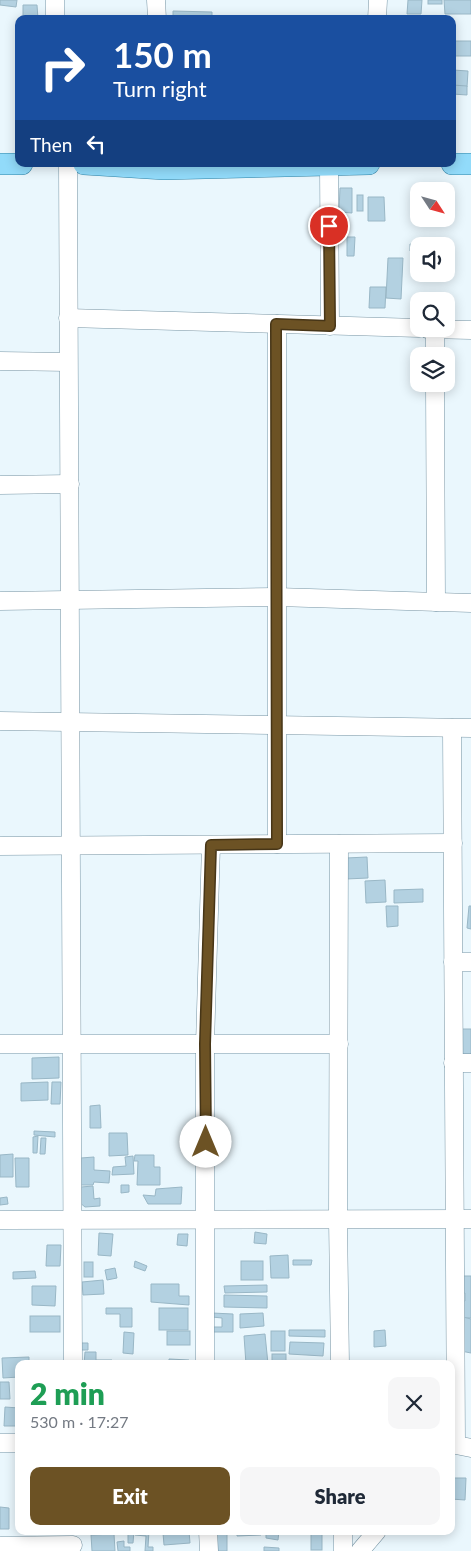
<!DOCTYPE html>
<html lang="en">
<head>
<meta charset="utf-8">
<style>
	body { margin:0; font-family:Lato,sans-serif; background:#f6f6f7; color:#1f2937; height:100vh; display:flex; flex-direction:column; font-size:19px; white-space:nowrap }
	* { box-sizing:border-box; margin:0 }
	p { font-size:16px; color:#747a83 }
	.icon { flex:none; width:28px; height:28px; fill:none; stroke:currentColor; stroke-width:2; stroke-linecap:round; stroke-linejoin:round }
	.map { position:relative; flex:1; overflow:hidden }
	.panel { position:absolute; left:15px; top:1360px; width:440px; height:175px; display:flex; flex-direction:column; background:#fff; border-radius:10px; box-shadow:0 2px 12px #0003 }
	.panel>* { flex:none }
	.top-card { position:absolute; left:15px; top:15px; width:441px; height:152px; border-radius:10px; box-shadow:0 2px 12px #0003; background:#1a4fa0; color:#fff; overflow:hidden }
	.needle { width:32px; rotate:126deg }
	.tools { position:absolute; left:410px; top:182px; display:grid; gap:10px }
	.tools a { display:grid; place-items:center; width:45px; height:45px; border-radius:10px; background:#fff; box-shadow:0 2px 12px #0003; font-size:25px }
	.pin { position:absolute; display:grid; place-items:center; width:42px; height:42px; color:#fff; margin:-21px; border:2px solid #fff; border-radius:50%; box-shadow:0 1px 5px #0007 }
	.me { position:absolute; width:55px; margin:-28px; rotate:0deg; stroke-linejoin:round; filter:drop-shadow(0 0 4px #0008) }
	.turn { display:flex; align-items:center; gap:18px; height:105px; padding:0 15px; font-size:22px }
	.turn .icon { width:65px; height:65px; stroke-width:2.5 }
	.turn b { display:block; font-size:35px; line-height:42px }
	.then { display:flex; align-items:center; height:48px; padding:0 15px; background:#0003; gap:10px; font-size:19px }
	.round { display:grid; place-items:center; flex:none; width:52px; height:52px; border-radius:10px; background:#f6f6f7 }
	.overview { display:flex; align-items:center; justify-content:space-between; height:85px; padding:0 15px }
	h1 { font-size:30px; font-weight:800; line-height:38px; color:#1e9e55 }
	.cta { display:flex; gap:10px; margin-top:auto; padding:10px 15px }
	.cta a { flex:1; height:58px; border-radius:10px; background:#6c5224; color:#fff; font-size:20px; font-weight:800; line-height:58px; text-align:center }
	.cta a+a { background:#f6f6f7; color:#1f2937 }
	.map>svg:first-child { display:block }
	.building { fill:#b3d1e1; stroke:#99b7c6 }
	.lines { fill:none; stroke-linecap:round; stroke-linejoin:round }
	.minor-casing { stroke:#7996a5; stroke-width:19 }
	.major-casing { stroke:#3184a7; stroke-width:22 }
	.minor { stroke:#fff; stroke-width:18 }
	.major { stroke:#92dbfa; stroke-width:21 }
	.route-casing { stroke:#463517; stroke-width:12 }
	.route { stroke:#6c5224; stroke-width:9 }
</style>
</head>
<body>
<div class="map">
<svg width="471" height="1551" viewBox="0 0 471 1551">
	<rect width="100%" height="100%" fill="#eaf7fd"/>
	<g class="building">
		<polygon points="0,0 17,0 16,7 0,5"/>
		<polygon points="408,0 422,0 421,14 407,14"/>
		<rect x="428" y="0" width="14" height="4"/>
		<polygon points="444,0 471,0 471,14 445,14"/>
		<polygon points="23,5 37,5 38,19 23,19"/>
		<polygon points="173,11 212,12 212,19 173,19"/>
		<rect x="452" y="41" width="19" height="15"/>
		<polygon points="453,70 468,71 467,87 452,86"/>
		<polygon points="452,85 467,86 467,95 452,94"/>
		<polygon points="340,188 352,188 352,213 339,212"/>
		<rect x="357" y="195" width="6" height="16"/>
		<polygon points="368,197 384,197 385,221 368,221"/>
		<polygon points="347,237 355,237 354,256 347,256"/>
		<polygon points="410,244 431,244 431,246 419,246 419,251 410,251"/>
		<polygon points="419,256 419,269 412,269 412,257"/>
		<polygon points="388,258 403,258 401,299 386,298"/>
		<polygon points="370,287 386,287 385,308 369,308"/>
		<polygon points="367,857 368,878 346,879 346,858"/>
		<polygon points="385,880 386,902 366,903 365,881"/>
		<polygon points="423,889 423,902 394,903 394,890"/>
		<polygon points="386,906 398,906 398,926 387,927"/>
		<polygon points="469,906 471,906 471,929 467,928"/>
		<rect x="459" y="1029" width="12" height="27"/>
		<polygon points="59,1057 59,1078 32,1079 32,1058"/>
		<polygon points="48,1082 48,1100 21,1101 21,1083"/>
		<polygon points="52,1082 61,1082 60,1104 51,1104"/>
		<polygon points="100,1105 101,1128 90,1128 90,1106"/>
		<polygon points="34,1131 55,1132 55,1137 34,1135"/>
		<polygon points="109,1133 127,1133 128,1155 109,1156"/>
		<polygon points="38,1136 37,1153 33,1153 33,1137"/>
		<polygon points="41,1138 46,1138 45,1154 40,1154"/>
		<polygon points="13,1154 13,1177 0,1177 0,1155"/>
		<polygon points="135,1155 154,1155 154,1167 160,1167 160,1185 137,1185 138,1161 134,1161"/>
		<polygon points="133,1156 134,1174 112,1175 113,1167 126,1166 125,1157"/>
		<polygon points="94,1157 94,1170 110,1171 109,1183 94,1182 93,1185 80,1185 81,1158"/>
		<polygon points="15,1158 29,1158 29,1187 16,1187"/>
		<polygon points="121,1185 129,1185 129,1192 121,1193"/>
		<polygon points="93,1186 94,1199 100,1198 100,1206 85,1207 79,1202 81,1187"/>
		<polygon points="182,1187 181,1204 148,1204 143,1195 155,1196 156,1189"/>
		<polygon points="7,1197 8,1204 0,1205 0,1198"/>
		<polygon points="255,1232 267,1234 266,1244 254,1243"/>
		<polygon points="99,1233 113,1234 111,1256 98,1255"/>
		<polygon points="178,1234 188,1234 187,1246 177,1245"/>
		<polygon points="47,1245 61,1245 60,1266 46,1266"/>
		<polygon points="288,1255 289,1278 271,1278 270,1256"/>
		<polygon points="293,1260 312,1260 311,1265 293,1265"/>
		<polygon points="135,1261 147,1266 145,1271 134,1267"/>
		<rect x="241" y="1261" width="22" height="19"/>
		<rect x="84" y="1262" width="9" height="15"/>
		<polygon points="115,1268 117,1278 107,1280 105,1270"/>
		<polygon points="35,1271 36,1278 13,1279 13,1272"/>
		<polygon points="458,1276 471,1276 471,1318 458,1318 458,1301 465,1301 465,1293 458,1293"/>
		<polygon points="103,1280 104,1294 83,1295 82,1282"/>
		<polygon points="151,1284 179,1284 179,1296 189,1296 189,1305 151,1302"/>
		<polygon points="267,1285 267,1292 225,1293 224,1286"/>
		<polygon points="32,1286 56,1286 55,1306 32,1305"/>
		<polygon points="224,1295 267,1296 267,1308 224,1307"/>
		<polygon points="106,1308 132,1308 132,1327 120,1327 120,1314 106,1314"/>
		<rect x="159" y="1308" width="29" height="22"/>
		<polygon points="212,1313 233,1314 233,1332 211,1332 212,1327 222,1327 222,1318 212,1317"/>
		<polygon points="263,1313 264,1326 240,1328 240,1314"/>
		<rect x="30" y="1316" width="30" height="16"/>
		<polygon points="463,1317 471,1319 471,1353 456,1350"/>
		<polygon points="289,1330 325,1330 325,1337 289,1336"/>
		<polygon points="385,1330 386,1346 374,1347 374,1331"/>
		<rect x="167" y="1331" width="23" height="14"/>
		<rect x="271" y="1331" width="14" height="20"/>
		<polygon points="124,1332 134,1333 133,1354 123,1353"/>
		<polygon points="265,1334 268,1364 246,1364 244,1336"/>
		<polygon points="290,1342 324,1343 323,1356 289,1354"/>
		<polygon points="81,1343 88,1343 88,1350 80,1350"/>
		<polygon points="85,1352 96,1352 96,1360 112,1360 112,1364 84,1364"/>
		<rect x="272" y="1354" width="14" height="10"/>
		<polygon points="29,1357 29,1364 19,1364 19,1377 3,1378 2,1358"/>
		<polygon points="169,1359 189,1360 189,1364 169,1364"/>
		<polygon points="0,1382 9,1382 10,1399 0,1399"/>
		<polygon points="5,1407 19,1408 19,1426 4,1426"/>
		<polygon points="453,1478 466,1478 465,1500 451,1499"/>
		<polygon points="0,1507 9,1508 9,1529 0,1529"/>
		<polygon points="128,1531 134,1531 133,1543 128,1543"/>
		<polygon points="136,1531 149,1531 148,1547 153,1547 153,1551 145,1551 146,1536 135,1535"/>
		<polygon points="189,1531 190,1543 164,1545 163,1533"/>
		<polygon points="227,1531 227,1551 214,1551 214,1532"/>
		<polygon points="237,1531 261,1531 261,1535 237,1536"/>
		<polygon points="266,1531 279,1531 278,1540 266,1538"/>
		<rect x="311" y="1531" width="11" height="19"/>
		<polygon points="114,1534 115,1551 92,1551 91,1535"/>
		<polygon points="124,1541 124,1547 130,1547 130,1551 118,1551 117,1542"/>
		<polygon points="264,1547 279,1548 279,1551 264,1551"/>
	</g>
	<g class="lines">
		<g class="minor-casing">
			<g id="minor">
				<polyline points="55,0 55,19"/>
				<polyline points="156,0 157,19"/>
				<polyline points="377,19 378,0"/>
				<polyline points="68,164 73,1364"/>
				<polyline points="329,166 330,326"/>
				<polyline points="68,318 419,328"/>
				<polyline points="277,324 277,844"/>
				<polyline points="427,329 471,330"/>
				<polyline points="435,329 435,356"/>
				<polyline points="0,361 68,362"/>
				<polyline points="435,384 436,602"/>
				<polyline points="0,485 70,484"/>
				<polyline points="0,601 277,597 471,603"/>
				<polyline points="0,721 471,728"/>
				<polyline points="452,728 456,1444"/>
				<polyline points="339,844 338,1219 340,1364"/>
				<polyline points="0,846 453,843"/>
				<polyline points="453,962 471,962"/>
				<polyline points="0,1044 339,1044"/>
				<polyline points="453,1063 471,1063"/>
				<polyline points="0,1220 471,1219"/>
				<polyline points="205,1364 205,1044 211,845"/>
				<polyline points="0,1443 19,1443"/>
				<polyline points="451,1444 471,1448"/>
				<polyline points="208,1531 209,1551"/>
				<polyline points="343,1531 343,1551"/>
				<polyline points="0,1546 73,1545"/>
				<polyline points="360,1551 377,1531"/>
			</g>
		</g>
		<g class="major-casing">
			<g id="major">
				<polyline points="0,164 22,164"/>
				<polyline points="84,164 164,169 369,164"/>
				<polyline points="452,164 471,164"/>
			</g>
		</g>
		<use href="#minor" class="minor"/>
		<use href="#major" class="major"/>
	</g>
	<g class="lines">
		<g class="route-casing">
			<polyline id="route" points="206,1142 205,1044 211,845 277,844 276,324 330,326 329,226"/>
		</g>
		<use href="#route" class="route"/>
	</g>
</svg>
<div class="tools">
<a><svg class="needle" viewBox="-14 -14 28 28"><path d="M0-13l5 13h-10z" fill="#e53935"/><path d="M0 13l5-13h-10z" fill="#747a83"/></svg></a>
<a><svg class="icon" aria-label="sound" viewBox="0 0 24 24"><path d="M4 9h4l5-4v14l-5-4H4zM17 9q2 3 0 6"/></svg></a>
<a><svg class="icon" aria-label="search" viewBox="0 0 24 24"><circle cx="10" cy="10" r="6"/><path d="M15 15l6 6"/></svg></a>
<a><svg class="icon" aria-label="layers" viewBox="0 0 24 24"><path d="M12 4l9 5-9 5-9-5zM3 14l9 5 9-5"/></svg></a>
</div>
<div class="pin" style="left:329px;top:226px;background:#d93025"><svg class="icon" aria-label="arrive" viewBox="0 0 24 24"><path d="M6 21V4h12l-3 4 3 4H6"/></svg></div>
<svg class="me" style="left:206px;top:1142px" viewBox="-20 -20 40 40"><circle r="19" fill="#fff"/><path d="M0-13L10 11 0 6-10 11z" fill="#6c5224"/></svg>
<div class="top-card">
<div class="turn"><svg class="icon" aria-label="right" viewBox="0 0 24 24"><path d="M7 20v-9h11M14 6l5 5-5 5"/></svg><div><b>150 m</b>Turn right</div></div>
<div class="then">Then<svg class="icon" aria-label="left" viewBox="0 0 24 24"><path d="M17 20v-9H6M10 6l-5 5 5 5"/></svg></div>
</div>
<section class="panel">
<div class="overview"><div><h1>2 min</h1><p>530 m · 17:27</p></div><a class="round"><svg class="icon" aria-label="close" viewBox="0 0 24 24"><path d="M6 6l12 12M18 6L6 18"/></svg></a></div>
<div class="cta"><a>Exit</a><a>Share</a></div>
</section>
</div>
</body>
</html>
